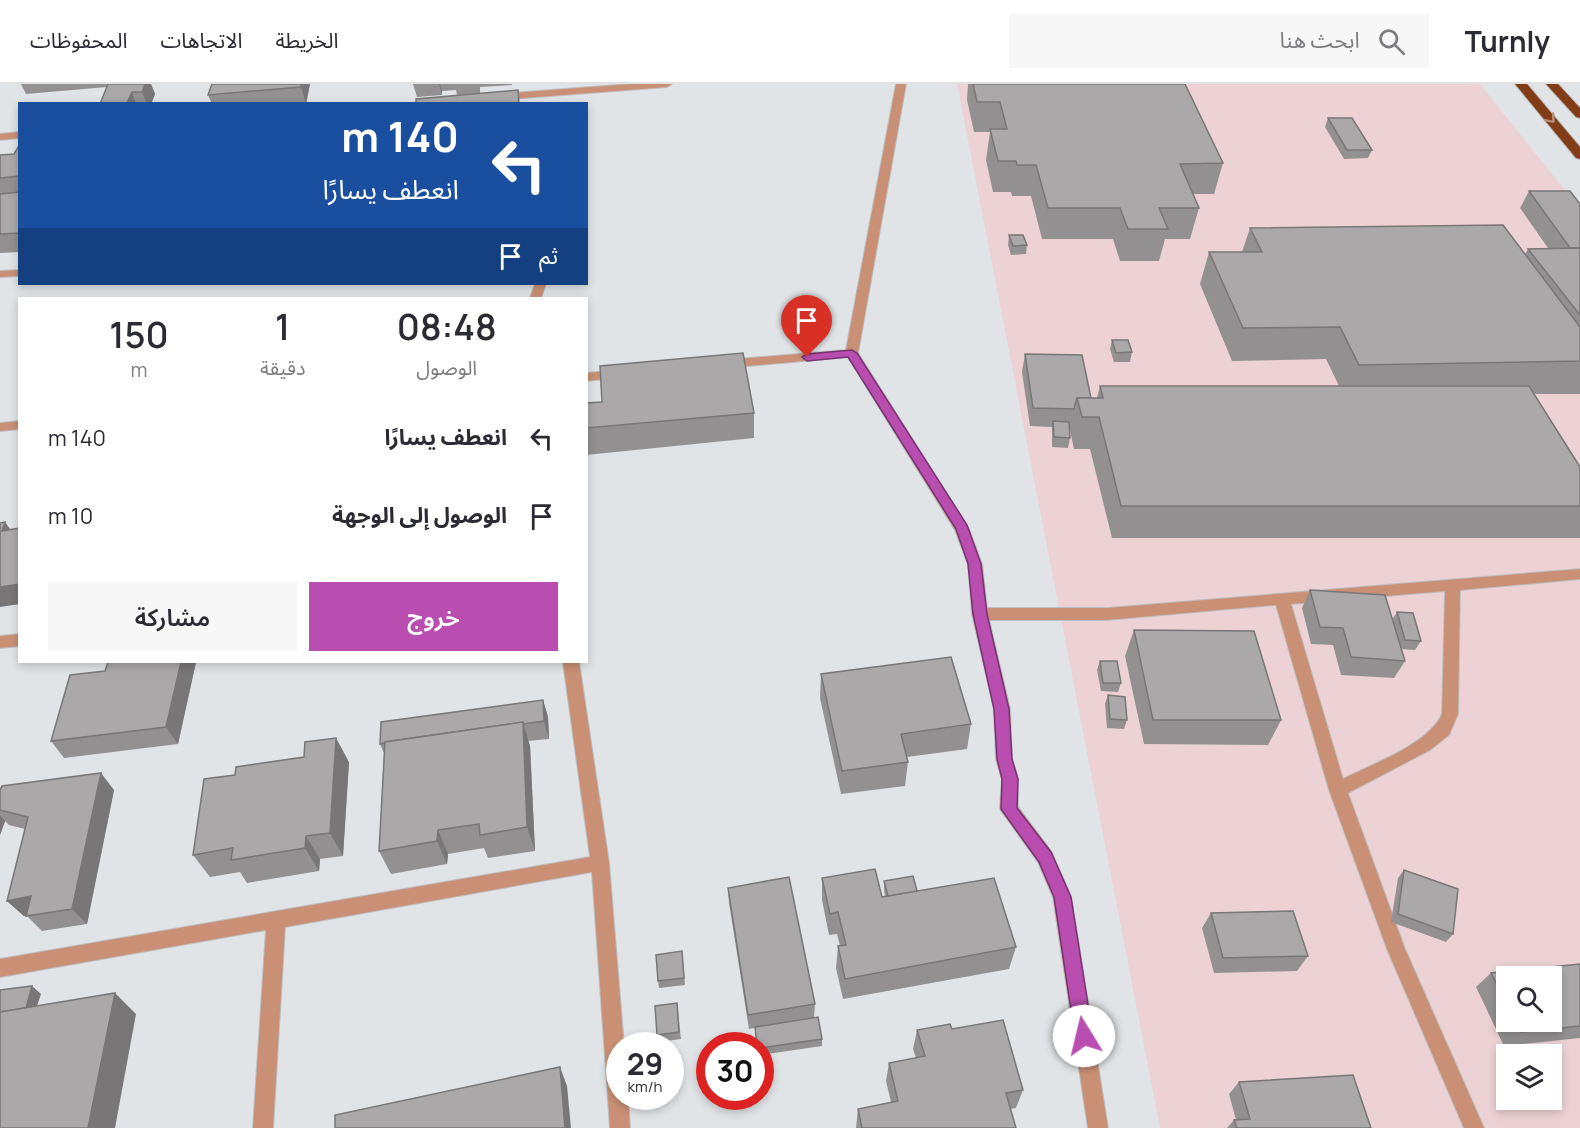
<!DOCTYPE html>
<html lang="ar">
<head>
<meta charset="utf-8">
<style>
	body { margin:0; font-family:Manrope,"Noto Sans Arabic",sans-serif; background:#f7f7f7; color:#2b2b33; direction:rtl; height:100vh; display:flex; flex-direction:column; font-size:22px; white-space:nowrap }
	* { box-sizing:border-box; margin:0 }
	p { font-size:20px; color:#7c7c81 }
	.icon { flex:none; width:33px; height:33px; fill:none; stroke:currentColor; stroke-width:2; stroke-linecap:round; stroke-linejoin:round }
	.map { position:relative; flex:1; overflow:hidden; direction:ltr }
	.side { position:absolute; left:18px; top:213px; width:570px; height:366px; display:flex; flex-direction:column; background:#fff; border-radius:0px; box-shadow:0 3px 9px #0003; direction:rtl }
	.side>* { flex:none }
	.hud { position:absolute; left:18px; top:18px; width:570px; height:183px; border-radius:0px; box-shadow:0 3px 9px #0003; direction:rtl; background:#1a4fa0; color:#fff; overflow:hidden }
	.controls { position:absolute; left:1496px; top:882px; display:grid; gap:12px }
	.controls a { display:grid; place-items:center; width:66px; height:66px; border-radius:0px; background:#fff; box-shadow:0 3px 9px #0003; font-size:30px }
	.speed { position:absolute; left:606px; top:948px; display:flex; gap:12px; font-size:30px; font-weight:700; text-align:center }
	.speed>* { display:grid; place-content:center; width:78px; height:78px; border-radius:50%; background:#fff; box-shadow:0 3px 9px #0003; line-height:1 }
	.speed small { font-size:15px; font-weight:400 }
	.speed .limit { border:9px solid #d22; background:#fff; color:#111 }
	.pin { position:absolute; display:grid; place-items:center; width:51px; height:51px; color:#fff; margin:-62px -26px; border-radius:50% 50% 50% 0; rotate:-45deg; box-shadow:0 0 6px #0007 }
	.pin .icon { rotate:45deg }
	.me { position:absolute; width:66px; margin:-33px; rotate:351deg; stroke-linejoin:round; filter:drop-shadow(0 0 4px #0008) }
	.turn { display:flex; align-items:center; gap:21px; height:126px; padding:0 30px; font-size:27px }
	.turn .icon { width:78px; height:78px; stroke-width:2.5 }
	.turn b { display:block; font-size:42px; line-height:51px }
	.then { display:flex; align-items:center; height:57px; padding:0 30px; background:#0003; gap:12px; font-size:22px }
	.eta { display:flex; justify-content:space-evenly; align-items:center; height:102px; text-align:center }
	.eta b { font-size:36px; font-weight:600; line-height:42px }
	.action { display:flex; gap:12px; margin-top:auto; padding:12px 30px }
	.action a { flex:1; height:69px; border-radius:0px; background:#b94eb0; color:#fff; font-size:24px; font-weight:600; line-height:69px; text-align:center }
	.action a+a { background:#f7f7f7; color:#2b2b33 }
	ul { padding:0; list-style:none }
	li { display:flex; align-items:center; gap:18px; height:78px; padding:0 30px }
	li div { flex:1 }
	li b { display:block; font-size:22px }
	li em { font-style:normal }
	header { display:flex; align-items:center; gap:36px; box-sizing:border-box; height:84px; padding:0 30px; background:#fff; border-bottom:2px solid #e1e1e2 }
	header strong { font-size:28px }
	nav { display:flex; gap:33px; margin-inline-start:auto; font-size:21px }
	.search { width:420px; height:54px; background:#f7f7f7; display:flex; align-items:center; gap:15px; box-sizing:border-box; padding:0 21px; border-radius:0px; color:#7c7c81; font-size:22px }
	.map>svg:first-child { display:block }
	.industrial { fill:#edd2d5; fill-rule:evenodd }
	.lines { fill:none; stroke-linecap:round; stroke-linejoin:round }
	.minor-casing { stroke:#bdc0c2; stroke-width:2 }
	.highway-casing { stroke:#bdc0c2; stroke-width:2 }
	.minor { fill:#ca9075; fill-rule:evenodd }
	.highway { fill:#823d16; fill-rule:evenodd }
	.wall { fill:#939091; fill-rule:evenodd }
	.shaded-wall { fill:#787676 }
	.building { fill:#aba8a9; stroke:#787676; stroke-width:1.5 }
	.oneway { stroke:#b2907e }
	.route { fill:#b94eb0; stroke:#783372; stroke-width:1.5 }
</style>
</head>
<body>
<header>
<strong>Turnly</strong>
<div class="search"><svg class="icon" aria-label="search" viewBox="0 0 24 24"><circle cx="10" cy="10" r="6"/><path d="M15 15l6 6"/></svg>ابحث هنا</div>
<nav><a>الخريطة</a><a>الاتجاهات</a><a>المحفوظات</a></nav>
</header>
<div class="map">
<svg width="1580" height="1044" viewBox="0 0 1580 1044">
	<rect width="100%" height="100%" fill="#e1e4e6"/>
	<path class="industrial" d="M957,0H1480L1580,125V1044H1160ZM1506,892H1551V938H1506ZM1506,970H1551V1016H1506Z"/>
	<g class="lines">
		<g class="minor-casing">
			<g id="minor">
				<polygon points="631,0 672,0 667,3 499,16 494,13 499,10"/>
				<path d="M896,0H906L858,269L969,445L982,480L987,524H1107L1580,485V495L1460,506L1458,630L1449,651L1430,666L1348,709L1405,865L1484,1044H1464L1387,865L1329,706L1276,521L1107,536H989L1010,625L1012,675L1018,695V723L1051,767L1071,813L1108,1044H1088L1053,813L1038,778L1000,725L1002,695L996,675L994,625L972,530L968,480L955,446L848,273L726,284L720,280L726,276L846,266ZM1445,507L1442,630C1429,660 1372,680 1343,695L1291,520Z"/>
				<polygon points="20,48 20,54 0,56 0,50"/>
				<polygon points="20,186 20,192 0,193 0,187"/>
				<polygon points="535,200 546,200 541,214 530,214"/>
				<polygon points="619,286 623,287 625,290 623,293 586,297 586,289"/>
				<polygon points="20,337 20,345 0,347 0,339"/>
				<polygon points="20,550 20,562 0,564 0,552"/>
				<polygon points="563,578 579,578 609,779 624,962 620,962 620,1012 628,1012 630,1044 610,1044 592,788 285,843 273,1044 253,1044 266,846 0,893 0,875 590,773"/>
			</g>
		</g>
		<g class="highway-casing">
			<g id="highway">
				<polygon points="1515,0 1527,0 1580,63 1580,75 1576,74"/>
				<polygon points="1546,0 1558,0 1580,24 1580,34 1576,33"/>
			</g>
		</g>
		<use href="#minor" class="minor"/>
		<use href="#highway" class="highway"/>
	</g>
	<g class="wall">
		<polygon points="21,0 151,0 155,10 151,20 100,20 107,3 26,10"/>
		<polygon points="310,0 306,20 212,20 208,11"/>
		<polygon points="413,0 512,0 512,1 480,3 480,9 457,11 456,6 442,7 442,11 417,13"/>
		<polygon points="968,0 1185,0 1223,79 1214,110 1193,110 1199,124 1190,155 1165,155 1159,177 1120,177 1113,155 1042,155 1031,112 1012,112 1011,108 993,108 986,76 990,48 974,48 967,16"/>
		<polygon points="1328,34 1372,66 1368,74 1344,75 1325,43"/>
		<polygon points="20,60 20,168 0,169 0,71 14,70"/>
		<polygon points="1529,107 1580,120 1580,310 1534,310 1580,383 1580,454 1112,454 1090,365 1074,365 1070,346 1070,343 1069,343 1070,354 1068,364 1052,363 1052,343 1030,342 1022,288 1025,270 1091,314 1097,314 1100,302 1339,302 1326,275 1232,277 1200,200 1209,168 1242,168 1250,144 1525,170 1528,165 1548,164 1520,124"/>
		<polygon points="1009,151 1027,161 1026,170 1011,171 1008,161"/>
		<polygon points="1112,256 1132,268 1130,278 1114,278 1110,265"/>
		<polygon points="586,319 754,329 754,354 586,371"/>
		<polygon points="1310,506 1392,536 1397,528 1421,557 1415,566 1401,565 1405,577 1394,594 1341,591 1333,561 1311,560 1302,524"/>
		<polygon points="1134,546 1281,636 1268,661 1144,660 1125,572"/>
		<polygon points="1100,577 1121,599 1118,608 1101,607 1097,586"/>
		<polygon points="196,578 178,660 64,674 51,657"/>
		<polygon points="821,590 971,640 967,665 907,673 908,678 905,702 841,710 820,614"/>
		<polygon points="1108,611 1127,636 1124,645 1107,644 1105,620"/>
		<polygon points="543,616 548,633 549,655 528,657 530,662 535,767 488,774 484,764 448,770 447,780 391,790 379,767 384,669 380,660"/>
		<polygon points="349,678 343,772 320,775 319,787 247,799 240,788 210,793 193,771"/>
		<polygon points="0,706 114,706 87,840 42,847 26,831 24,832 7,817 25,745 9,741 5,737 0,751"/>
		<polygon points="1404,786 1453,850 1446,858 1391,838 1398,794"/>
		<polygon points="822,794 882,813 885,813 884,805 884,797 917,807 1016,863 1009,885 843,915 836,884 838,862 840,862 837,850 829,851 822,816"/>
		<polygon points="728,804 815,920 814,934 822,955 822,962 760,971 760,962 755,944 749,945 729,819"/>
		<polygon points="1211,829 1308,872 1297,887 1214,889 1202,844"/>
		<polygon points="683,875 685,901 659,904 658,897"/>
		<path d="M1580,880V954L1504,962L1476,903L1491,889ZM1506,892L1551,938H1506Z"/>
		<polygon points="677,919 681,955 658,958 657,951"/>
		<polygon points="952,945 1023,1006 1016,1024 1010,1025 1016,1044 856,1044 858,1025 891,1018 886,997 889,979 916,974 913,965 917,946"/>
		<polygon points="1239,998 1371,1044 1227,1044 1234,1036 1236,1036 1229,1010"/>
	</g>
	<g class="shaded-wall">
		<polygon points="145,0 151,0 155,10 151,20 147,20 142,8"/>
		<polygon points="301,0 310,0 306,20 301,3"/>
		<polygon points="439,0 440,0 442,7 442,11"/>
		<polygon points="132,8 136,20 128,20 127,19"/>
		<polygon points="5,438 18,456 2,447"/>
		<polygon points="20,500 20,520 0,523 0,503"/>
		<polygon points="181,578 196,578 178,660 166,643"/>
		<polygon points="543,616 548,633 549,655 544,637"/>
		<polygon points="523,638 530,662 535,767 527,743"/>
		<polygon points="336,654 349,678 343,772 330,749"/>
		<polygon points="101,689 114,706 87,840 72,825"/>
		<polygon points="0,732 5,737 0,751"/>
		<polygon points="438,746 448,770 447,780 437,757"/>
		<polygon points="306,752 320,775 319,787 305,764"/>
		<polygon points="31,812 46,828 24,832 7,817"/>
		<polygon points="32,902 41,910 33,934 25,927"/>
		<polygon points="115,909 136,930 115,1044 88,1044"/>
		<polygon points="560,983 567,1002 571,1044 565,1044"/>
	</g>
	<g class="building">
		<polygon points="108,0 145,0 142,8 132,8 127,19 100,20"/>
		<polygon points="212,0 301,0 301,3 208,11"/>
		<polygon points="973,0 1185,0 1223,79 1180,80 1199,124 1159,124 1168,145 1128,145 1120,124 1048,124 1036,81 1017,81 1016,77 998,77 990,45 1007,45 1000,18 977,18"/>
		<polygon points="518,6 519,20 416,20 416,15"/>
		<polygon points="1328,34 1352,34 1372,66 1347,66"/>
		<polygon points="20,60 20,92 0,94 0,71 14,70"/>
		<polygon points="1529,107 1570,107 1580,120 1580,164 1570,164"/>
		<polygon points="20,108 20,149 0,150 0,110"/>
		<polygon points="1503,141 1580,243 1580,277 1359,281 1340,243 1243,244 1209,168 1262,168 1250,144"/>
		<polygon points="1009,151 1023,151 1027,161 1013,162"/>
		<polygon points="1580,164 1580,231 1528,165"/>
		<polygon points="1112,256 1128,256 1132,268 1116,269"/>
		<polygon points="743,269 754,329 586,344 586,319 602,318 600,282"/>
		<polygon points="1025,270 1082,271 1091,314 1077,314 1074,325 1033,324"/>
		<polygon points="1100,302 1529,302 1580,383 1580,422 1121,422 1099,333 1082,333 1077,314 1103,314"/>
		<polygon points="1053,337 1069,338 1070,354 1054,353"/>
		<polygon points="5,438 2,447 20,444 20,500 0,503 0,439"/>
		<polygon points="1310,506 1385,511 1405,577 1351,573 1343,544 1320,543"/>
		<polygon points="1397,528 1413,529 1421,557 1405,556"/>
		<polygon points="1134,546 1254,547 1281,636 1153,636"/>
		<polygon points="951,573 971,640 901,650 908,678 842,687 821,590"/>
		<polygon points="1100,577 1117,577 1121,599 1103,599"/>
		<polygon points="108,578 181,578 166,643 51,657 70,591 105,587"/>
		<polygon points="1108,611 1125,613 1127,636 1110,635"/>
		<polygon points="543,616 544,637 523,640 523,638 385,658 384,659 380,660 381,638"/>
		<polygon points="523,638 527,743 480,751 479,740 438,746 437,757 379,767 385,658"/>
		<polygon points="336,654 330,749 306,752 305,764 231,776 233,764 193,771 204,695 235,691 236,683 304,673 305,658"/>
		<polygon points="101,689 72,825 26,832 31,812 7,817 28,733 0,726 0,706 2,702"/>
		<polygon points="875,785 882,813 994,794 1016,863 845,895 838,862 846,861 838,828 830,830 822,794"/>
		<polygon points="1404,786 1458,805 1453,850 1398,830"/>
		<polygon points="913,792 917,807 888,812 884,797"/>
		<polygon points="789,793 815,920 748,931 728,804"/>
		<polygon points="1293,827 1308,872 1223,874 1211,829"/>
		<polygon points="682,867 684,894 658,897 656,871"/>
		<polygon points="1580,880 1580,942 1521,948 1515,938 1551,938 1551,892 1506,892 1506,918 1491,889"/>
		<polygon points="32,902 26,924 0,928 0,906"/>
		<polygon points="115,909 88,1044 0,1044 0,928"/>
		<polygon points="677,919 679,948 657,951 655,922"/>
		<polygon points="818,933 822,955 760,964 760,962 757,962 755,943"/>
		<polygon points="1003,936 1023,1006 1006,1009 1016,1044 862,1044 858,1025 898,1017 889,979 925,972 917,946 950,940 952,945"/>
		<polygon points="560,983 565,1044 335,1044 335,1031"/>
		<polygon points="1353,991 1371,1044 1237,1044 1234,1036 1250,1035 1239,998"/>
	</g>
	<defs><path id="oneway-chevron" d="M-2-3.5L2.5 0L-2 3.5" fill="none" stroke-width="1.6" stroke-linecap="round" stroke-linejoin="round" transform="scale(1.5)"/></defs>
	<use class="oneway" href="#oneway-chevron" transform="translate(1551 35) rotate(50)"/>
	<polygon class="route" points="852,266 857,269 967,441 981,480 987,530 1009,625 1012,675 1018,695 1017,724 1051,768 1071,813 1093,952 1090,958 1084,961 1078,958 1075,952 1054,813 1039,778 1001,725 1002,695 997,675 994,625 973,530 968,480 956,445 848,273 807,277 802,273 807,270"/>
</svg>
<div class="controls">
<a><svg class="icon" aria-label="search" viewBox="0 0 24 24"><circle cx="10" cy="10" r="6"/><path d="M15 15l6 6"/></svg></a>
<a><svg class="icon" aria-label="layers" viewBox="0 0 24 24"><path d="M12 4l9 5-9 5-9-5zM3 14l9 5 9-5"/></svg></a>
</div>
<div class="speed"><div>29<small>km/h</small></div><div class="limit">30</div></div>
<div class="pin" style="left:807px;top:273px;background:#d93025"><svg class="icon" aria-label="arrive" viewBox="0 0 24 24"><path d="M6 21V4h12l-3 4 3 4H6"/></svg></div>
<svg class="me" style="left:1084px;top:952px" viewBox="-20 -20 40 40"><circle r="19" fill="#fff"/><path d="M0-13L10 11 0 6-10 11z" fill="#b94eb0"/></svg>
<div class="hud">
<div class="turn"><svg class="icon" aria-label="left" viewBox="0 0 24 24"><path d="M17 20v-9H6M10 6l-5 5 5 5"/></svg><div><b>140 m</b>انعطف يسارًا</div></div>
<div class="then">ثم<svg class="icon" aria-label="arrive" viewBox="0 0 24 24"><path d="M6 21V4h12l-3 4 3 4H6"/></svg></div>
</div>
<section class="side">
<div class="eta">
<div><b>08:48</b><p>الوصول</p></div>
<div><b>1</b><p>دقيقة</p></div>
<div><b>150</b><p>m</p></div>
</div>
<ul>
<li><svg class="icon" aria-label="left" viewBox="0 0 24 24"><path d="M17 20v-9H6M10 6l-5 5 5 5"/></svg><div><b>انعطف يسارًا</b></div><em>140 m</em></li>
<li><svg class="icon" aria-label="arrive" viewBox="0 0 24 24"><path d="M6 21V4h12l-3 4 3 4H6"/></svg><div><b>الوصول إلى الوجهة</b></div><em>10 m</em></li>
</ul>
<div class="action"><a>خروج</a><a>مشاركة</a></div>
</section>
</div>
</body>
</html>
